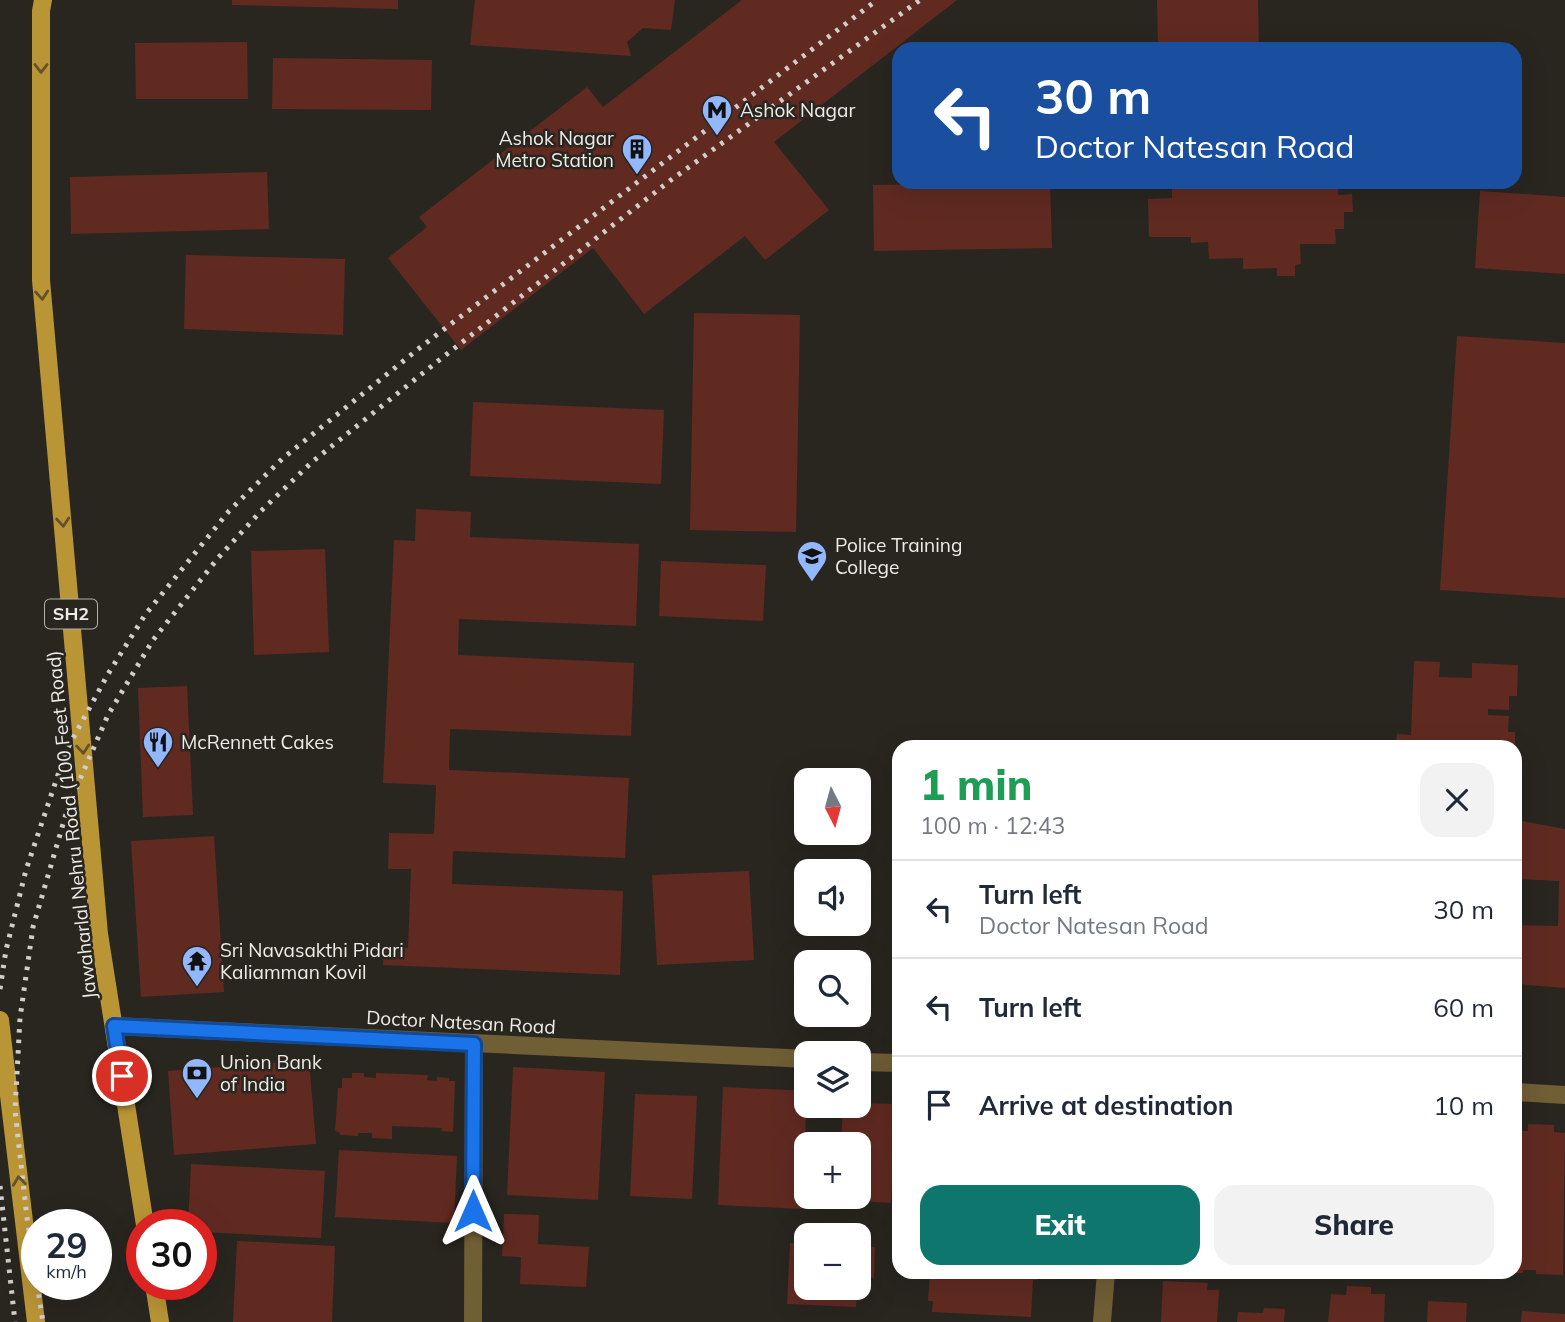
<!DOCTYPE html>
<html lang="en">
<head>
<meta charset="utf-8">
<style>
	body { margin:0; font-family:Mulish,sans-serif; background:#f2f2f3; color:#1f2937; height:100vh; display:flex; flex-direction:column; font-size:26px; white-space:nowrap }
	* { box-sizing:border-box; margin:0 }
	p { font-size:23px; color:#747a83 }
	.icon { flex:none; width:38px; height:38px; fill:none; stroke:currentColor; stroke-width:2; stroke-linecap:round; stroke-linejoin:round }
	.map { position:relative; flex:1; overflow:hidden }
	.sheet { position:absolute; left:892px; top:740px; width:630px; height:539px; display:flex; flex-direction:column; background:#fff; border-radius:21px; box-shadow:0 7px 28px #0002 }
	.sheet>* { flex:none }
	.top-card { position:absolute; left:892px; top:42px; width:630px; height:147px; border-radius:21px; box-shadow:0 7px 28px #0002; background:#1a4fa0; color:#fff; overflow:hidden }
	.needle { width:46px; rotate:174deg }
	.buttons { position:absolute; left:794px; top:768px; display:grid; gap:14px }
	.buttons a { display:grid; place-items:center; width:77px; height:77px; border-radius:14px; background:#fff; box-shadow:0 7px 28px #0002; font-size:35px }
	.speed { position:absolute; left:21px; top:1209px; display:flex; gap:14px; font-size:35px; font-weight:700; text-align:center }
	.speed>* { display:grid; place-content:center; width:91px; height:91px; border-radius:50%; background:#fff; box-shadow:0 7px 28px #0002; line-height:1 }
	.speed small { font-size:18px; font-weight:400 }
	.speed .limit { border:10px solid #d22; background:#fff; color:#111 }
	.pin { position:absolute; display:grid; place-items:center; width:60px; height:60px; color:#fff; margin:-30px; border:4px solid #fff; border-radius:50%; box-shadow:0 2px 7px #0007 }
	.me { position:absolute; width:77px; margin:-38px; rotate:0deg; stroke-linejoin:round; filter:drop-shadow(0 0 5px #0008) }
	.turn { display:flex; align-items:center; gap:24px; height:147px; padding:0 28px; font-size:32px }
	.turn .icon { width:91px; height:91px; stroke-width:2.5 }
	.turn b { display:block; font-size:49px; line-height:60px }
	.round { display:grid; place-items:center; flex:none; width:74px; height:74px; border-radius:21px; background:#f2f2f3 }
	.overview { display:flex; align-items:center; justify-content:space-between; height:119px; padding:0 28px }
	h1 { font-size:42px; font-weight:800; line-height:52px; color:#1e9e55 }
	.cta { display:flex; gap:14px; margin-top:auto; padding:14px 28px }
	.cta a { flex:1; height:80px; border-radius:21px; background:#0f766e; color:#fff; font-size:28px; font-weight:800; line-height:80px; text-align:center }
	.cta a+a { background:#f2f2f3; color:#1f2937 }
	ul { padding:0; list-style:none }
	li { display:flex; align-items:center; gap:21px; height:98px; padding:0 28px; border-top:2px solid #e0e1e3 }
	li div { flex:1 }
	li b { display:block; font-size:26px }
	li em { font-style:normal }
	.map>svg:first-child { display:block }
	.building { fill:#602a21 }
	.lines { fill:none; stroke-linecap:round; stroke-linejoin:round }
	.minor { stroke:#705e35; stroke-width:18 }
	.primary { stroke:#ba9536; stroke-width:18 }
	.rail { stroke:#d1ceca; stroke-width:5; stroke-dasharray:3.5 7; stroke-linecap:butt }
	.oneway { stroke:#635229 }
	.route-casing { stroke:#114b97; stroke-width:18 }
	.route { stroke:#1a73e8; stroke-width:12 }
	.labels { text-anchor:middle; stroke-width:5; stroke-linejoin:round; paint-order:stroke }
	.shield { fill:#292620; stroke:#b3b1ac; stroke-width:2 }
	.shield-label { font-size:18px; font-weight:bold; fill:#eeece8 }
	.poi-label { font-size:19px; fill:#eeece8; stroke:#292620; text-anchor:start }
	.street-label { font-size:19px; fill:#eeece8; stroke:#292620 }
</style>
</head>
<body>
<div class="map">
<svg width="1565" height="1322" viewBox="0 0 1565 1322">
	<rect width="100%" height="100%" fill="#292620"/>
	<g class="building">
		<polygon points="232,0 398,0 398,9 232,5"/>
		<polygon points="475,0 675,0 671,30 643,28 627,42 631,56 470,45"/>
		<polygon points="742,0 957,0 774,142 829,210 765,260 745,236 644,314 593,248 461,350 388,258 427,227 419,217 587,87 603,107"/>
		<polygon points="1157,0 1258,0 1259,49 1158,49"/>
		<polygon points="247,42 248,99 136,99 135,43"/>
		<polygon points="273,58 432,60 431,110 272,109"/>
		<polygon points="267,172 269,229 71,234 70,177"/>
		<polygon points="1050,182 1052,248 874,251 873,185"/>
		<polygon points="1161,182 1338,182 1338,195 1352,194 1353,212 1344,212 1344,229 1335,229 1336,244 1300,244 1301,264 1295,265 1295,276 1277,276 1277,268 1243,269 1243,258 1209,259 1208,242 1191,243 1191,237 1149,237 1148,199 1172,198 1172,187 1161,187"/>
		<polygon points="1480,191 1565,197 1565,274 1475,268"/>
		<polygon points="186,255 345,259 343,335 184,329"/>
		<polygon points="694,313 800,315 796,532 690,530"/>
		<polygon points="1457,336 1565,343 1565,598 1440,590"/>
		<polygon points="473,402 664,410 661,484 470,476"/>
		<polygon points="416,509 471,512 470,537 639,544 636,626 459,619 458,655 634,663 631,736 450,729 449,770 629,778 625,858 453,851 452,884 623,891 620,975 383,965 384,947 408,948 411,869 388,869 389,833 434,834 436,785 383,783 394,540 415,541"/>
		<polygon points="325,549 329,652 254,655 251,551"/>
		<polygon points="661,561 766,565 763,621 659,616"/>
		<polygon points="1414,661 1440,662 1439,677 1472,678 1472,663 1518,665 1517,696 1509,696 1509,710 1488,709 1488,715 1509,716 1508,732 1515,732 1515,747 1396,747 1397,734 1411,735"/>
		<polygon points="187,686 193,815 143,817 138,688"/>
		<polygon points="1516,820 1565,829 1565,988 1516,984 1516,925 1558,926 1559,881 1516,879"/>
		<polygon points="214,836 224,992 141,997 131,841"/>
		<polygon points="749,871 754,960 657,965 652,875"/>
		<polygon points="309,1060 316,1144 174,1155 168,1071"/>
		<polygon points="513,1067 605,1072 598,1200 507,1195"/>
		<polygon points="352,1073 364,1073 364,1077 376,1078 376,1073 428,1075 427,1080 437,1081 437,1077 449,1078 449,1081 455,1081 453,1132 441,1131 442,1128 392,1126 392,1139 372,1138 372,1133 358,1133 358,1136 340,1135 339,1132 335,1131 338,1088 342,1088 342,1078 352,1078"/>
		<polygon points="723,1087 807,1091 802,1209 718,1205"/>
		<polygon points="635,1094 697,1096 692,1199 630,1196"/>
		<polygon points="859,1103 896,1104 891,1203 839,1200 839,1197 859,1197 859,1144 841,1144 843,1106 859,1106"/>
		<polygon points="1528,1124 1554,1125 1554,1132 1565,1133 1563,1275 1536,1274 1536,1270 1523,1270 1523,1273 1516,1273 1516,1138 1518,1131 1528,1131"/>
		<polygon points="339,1150 457,1156 454,1223 335,1217"/>
		<polygon points="191,1164 325,1171 321,1238 201,1232 201,1225 188,1225"/>
		<polygon points="504,1214 539,1215 538,1244 589,1247 586,1287 520,1284 521,1257 502,1256"/>
		<polygon points="237,1241 335,1246 332,1322 233,1322"/>
		<polygon points="790,1243 807,1244 807,1288 857,1288 856,1307 787,1304"/>
		<polygon points="859,1247 875,1247 874,1278 868,1277 868,1286 859,1286"/>
		<polygon points="930,1272 1037,1272 1037,1280 1033,1280 1031,1317 932,1312 933,1301 928,1301"/>
		<polygon points="1163,1281 1208,1283 1207,1290 1219,1290 1217,1322 1161,1322"/>
		<polygon points="1347,1286 1371,1287 1371,1294 1385,1294 1384,1322 1328,1322 1331,1294 1346,1295"/>
		<polygon points="1428,1301 1467,1303 1466,1322 1427,1322"/>
		<polygon points="1264,1308 1285,1309 1284,1322 1237,1322 1238,1312 1263,1313"/>
		<polygon points="1522,1311 1565,1314 1565,1322 1521,1322"/>
	</g>
	<g class="lines">
		<g class="minor">
			<polyline points="114,1026 807,1059"/>
			<polyline points="859,1062 900,1063"/>
			<polyline points="1516,1092 1565,1095"/>
			<polyline points="473,1322 474,1043"/>
			<polyline points="1102,1322 1106,1272"/>
		</g>
		<g class="primary">
			<polyline points="43,0 41,11 41,280 99,934 145,1225"/>
			<polyline points="0,1020 36,1322"/>
			<polyline points="154,1284 160,1322"/>
		</g>
		<g class="rail">
			<polyline points="0,989 6,950 26,870 66,751 108,674 145,615 229,511 282,459 422,346 877,0"/>
			<polyline points="0,1186 15,1322"/>
			<polyline points="37,1283 27,1218 15,1110 20,1018 33,927 68,807 108,715 153,640 218,558 261,511 312,462 438,361 671,180 920,0"/>
			<polyline points="37,1284 43,1322"/>
		</g>
	</g>
	<defs><path id="oneway-chevron" d="M-2-3.5L2.5 0L-2 3.5" fill="none" stroke-width="1.6" stroke-linecap="round" stroke-linejoin="round" transform="scale(1.75)"/></defs>
	<g class="oneway">
		<use href="#oneway-chevron" transform="translate(41 68) rotate(90)"/>
		<use href="#oneway-chevron" transform="translate(42 295) rotate(85)"/>
		<use href="#oneway-chevron" transform="translate(63 522) rotate(85)"/>
		<use href="#oneway-chevron" transform="translate(83 749) rotate(85)"/>
		<use href="#oneway-chevron" transform="translate(19 1181) rotate(-97)"/>
	</g>
	<g class="lines">
		<g class="route-casing">
			<polyline id="route" points="122,1076 114,1026 474,1044 473,1211"/>
		</g>
		<use href="#route" class="route"/>
	</g>
	<defs>
		<g id="metro-pin" transform="scale(1.575)"><path d="M0 17L-7.5 6A9.5 9.5 0 1 1 7.5 6Z" fill="#93b7fd" stroke="#292620"/><path d="M-5.5 5V-5H-3L0 0L3-5H5.5V5H3V-.5L0 4L-3-.5V5Z" fill="#111"/></g>
		<g id="building-pin" transform="scale(1.575)"><path d="M0 17L-7.5 6A9.5 9.5 0 1 1 7.5 6Z" fill="#93b7fd" stroke="#292620"/><path d="M-4-6H4V6H1V3H-1V6H-4ZM-2.5-4.3h1.7v1.8h-1.7ZM.8-4.3h1.7v1.8H.8ZM-2.5-1h1.7V.8h-1.7ZM.8-1h1.7V.8H.8Z" fill="#111"/></g>
		<g id="university-pin" transform="scale(1.575)"><path d="M0 17L-7.5 6A9.5 9.5 0 1 1 7.5 6Z" fill="#93b7fd" stroke="#292620"/><path d="M0-5L7-2L0 1L-7-2ZM-4 1L0 2.5L4 1V4Q0 6-4 4Z" fill="#111"/></g>
		<g id="restaurant-pin" transform="scale(1.575)"><path d="M0 17L-7.5 6A9.5 9.5 0 1 1 7.5 6Z" fill="#93b7fd" stroke="#292620"/><path d="M-5-6h1v4h1v-4h1v4h1v-4h1v5L-1.5 .5V6h-2V.5L-5-1ZM5-6V6H3V1.5H1.5Q1.5-4 5-6Z" fill="#111"/></g>
		<g id="temple-pin" transform="scale(1.575)"><path d="M0 17L-7.5 6A9.5 9.5 0 1 1 7.5 6Z" fill="#93b7fd" stroke="#292620"/><path d="M0-6L5-2H3V0L6.5 2.5H4V6H1.5V3h-3V6H-4V2.5H-6.5L-3 0V-2H-5Z" fill="#111"/></g>
		<g id="bank-pin" transform="scale(1.575)"><path d="M0 17L-7.5 6A9.5 9.5 0 1 1 7.5 6Z" fill="#93b7fd" stroke="#292620"/><path d="M-6-4H6V4H-6ZM0-2.3a2.3 2.3 0 1 0 0 4.6a2.3 2.3 0 1 0 0-4.6Z" fill="#111"/></g>
	</defs>
	<g fill-rule="evenodd">
		<use href="#metro-pin" x="717" y="110"/>
		<use href="#building-pin" x="637" y="149"/>
		<use href="#university-pin" x="812" y="556"/>
		<use href="#restaurant-pin" x="158" y="742"/>
		<use href="#temple-pin" x="197" y="961"/>
		<use href="#bank-pin" x="197" y="1073"/>
	</g>
	<g class="labels">
		<rect class="shield" x="45" y="599.5" width="52" height="29" rx="5"/>
		<g class="shield-label">
			<text x="71" y="620">SH2</text>
		</g>
		<g class="poi-label">
			<text x="740" y="117">Ashok Nagar</text>
			<text x="614" y="145" text-anchor="end">Ashok Nagar<tspan x="614" dy="22">Metro Station</tspan></text>
			<text x="835" y="552">Police Training<tspan x="835" dy="22">College</tspan></text>
			<text x="181" y="749">McRennett Cakes</text>
			<text x="220" y="957">Sri Navasakthi Pidari<tspan x="220" dy="22">Kaliamman Kovil</tspan></text>
			<text x="220" y="1069">Union Bank<tspan x="220" dy="22">of India</tspan></text>
		</g>
		<g class="street-label">
			<text transform="translate(71 825) rotate(-96)" y="7">Jawaharlal Nehru Road (100 Feet Road)</text>
			<text transform="translate(461 1022) rotate(3)" y="7">Doctor Natesan Road</text>
		</g>
	</g>
</svg>
<div class="buttons">
<a><svg class="needle" viewBox="-14 -14 28 28"><path d="M0-13l5 13h-10z" fill="#e53935"/><path d="M0 13l5-13h-10z" fill="#747a83"/></svg></a>
<a><svg class="icon" aria-label="sound" viewBox="0 0 24 24"><path d="M4 9h4l5-4v14l-5-4H4zM17 9q2 3 0 6"/></svg></a>
<a><svg class="icon" aria-label="search" viewBox="0 0 24 24"><circle cx="10" cy="10" r="6"/><path d="M15 15l6 6"/></svg></a>
<a><svg class="icon" aria-label="layers" viewBox="0 0 24 24"><path d="M12 4l9 5-9 5-9-5zM3 14l9 5 9-5"/></svg></a>
<a>+</a>
<a>−</a>
</div>
<div class="speed"><div>29<small>km/h</small></div><div class="limit">30</div></div>
<div class="pin" style="left:122px;top:1076px;background:#d93025"><svg class="icon" aria-label="arrive" viewBox="0 0 24 24"><path d="M6 21V4h12l-3 4 3 4H6"/></svg></div>
<svg class="me" style="left:473px;top:1211px" viewBox="-20 -20 40 40"><path d="M0-17L14 15 0 8-14 15z" fill="#1a73e8" stroke="#fff" stroke-width="4"/></svg>
<div class="top-card">
<div class="turn"><svg class="icon" aria-label="left" viewBox="0 0 24 24"><path d="M17 20v-9H6M10 6l-5 5 5 5"/></svg><div><b>30 m</b>Doctor Natesan Road</div></div>
</div>
<section class="sheet">
<div class="overview"><div><h1>1 min</h1><p>100 m · 12:43</p></div><a class="round"><svg class="icon" aria-label="close" viewBox="0 0 24 24"><path d="M6 6l12 12M18 6L6 18"/></svg></a></div>
<ul>
<li><svg class="icon" aria-label="left" viewBox="0 0 24 24"><path d="M17 20v-9H6M10 6l-5 5 5 5"/></svg><div><b>Turn left</b><p>Doctor Natesan Road</p></div><em>30 m</em></li>
<li><svg class="icon" aria-label="left" viewBox="0 0 24 24"><path d="M17 20v-9H6M10 6l-5 5 5 5"/></svg><div><b>Turn left</b></div><em>60 m</em></li>
<li><svg class="icon" aria-label="arrive" viewBox="0 0 24 24"><path d="M6 21V4h12l-3 4 3 4H6"/></svg><div><b>Arrive at destination</b></div><em>10 m</em></li>
</ul>
<div class="cta"><a>Exit</a><a>Share</a></div>
</section>
</div>
</body>
</html>
